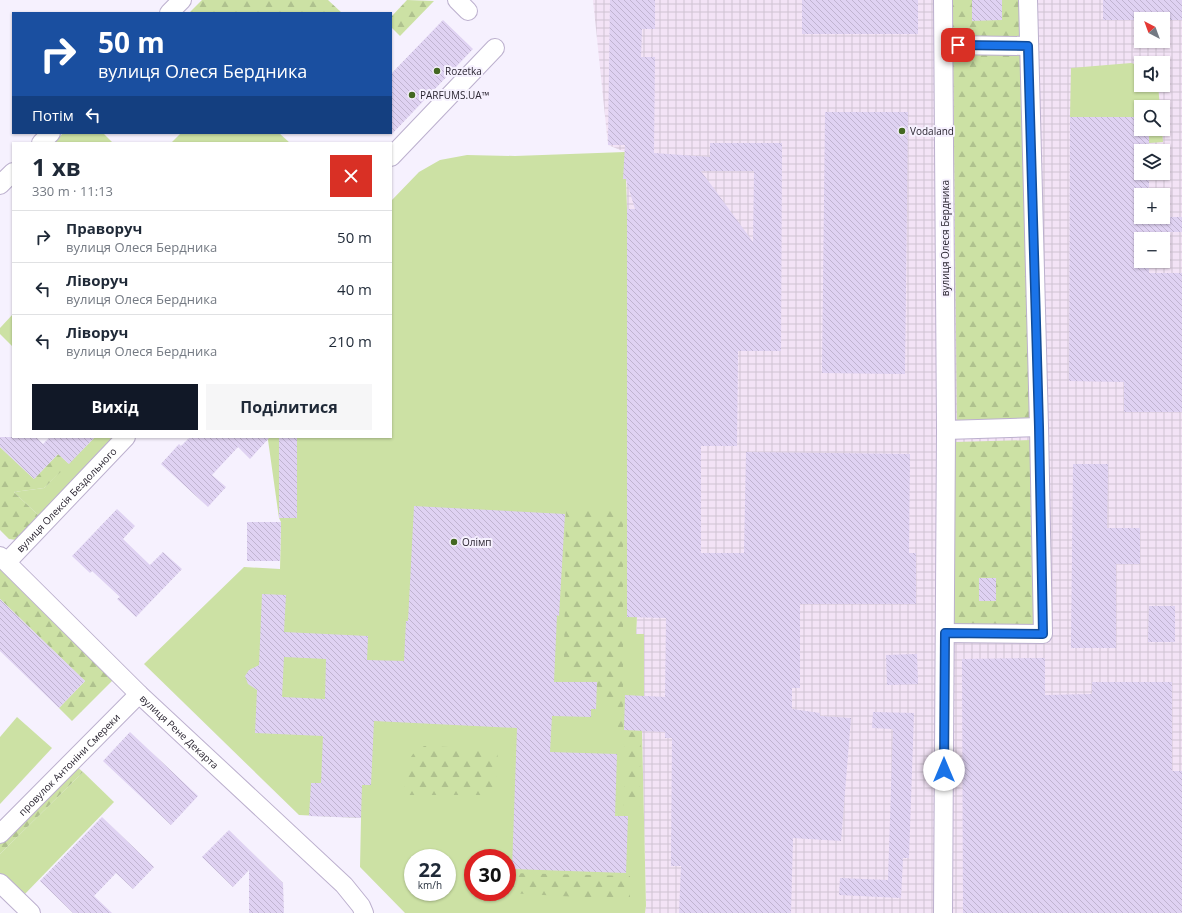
<!DOCTYPE html>
<html lang="uk">
<head>
<meta charset="utf-8">
<style>
	body { margin:0; font-family:"Open Sans",sans-serif; background:#f6f6f7; color:#1f2937; height:100vh; display:flex; flex-direction:column; font-size:15px; white-space:nowrap }
	* { box-sizing:border-box; margin:0 }
	p { font-size:13px; color:#747a83 }
	.icon { flex:none; width:22px; height:22px; fill:none; stroke:currentColor; stroke-width:2; stroke-linecap:round; stroke-linejoin:round }
	.map { position:relative; flex:1; overflow:hidden }
	.side { position:absolute; left:12px; top:142px; width:380px; height:296px; display:flex; flex-direction:column; background:#fff; border-radius:0px; box-shadow:0 1px 3px #0004 }
	.side>* { flex:none }
	.top-card { position:absolute; left:12px; top:12px; width:380px; height:122px; border-radius:0px; box-shadow:0 1px 3px #0004; background:#1a4fa0; color:#fff; overflow:hidden }
	.needle { width:26px; rotate:319deg }
	.tools { position:absolute; left:1134px; top:12px; display:grid; gap:8px }
	.tools a { display:grid; place-items:center; width:36px; height:36px; border-radius:0px; background:#fff; box-shadow:0 1px 3px #0004; font-size:20px }
	.speed { position:absolute; left:404px; top:849px; display:flex; gap:8px; font-size:20px; font-weight:700; text-align:center }
	.speed>* { display:grid; place-content:center; width:52px; height:52px; border-radius:50%; background:#fff; box-shadow:0 1px 3px #0004; line-height:1 }
	.speed small { font-size:10px; font-weight:400 }
	.speed .limit { border:6px solid #d22; background:#fff; color:#111 }
	.pin { position:absolute; display:grid; place-items:center; width:34px; height:34px; color:#fff; margin:-17px; border-radius:8px; box-shadow:0 2px 6px #0006 }
	.me { position:absolute; width:44px; margin:-22px; rotate:0deg; stroke-linejoin:round; filter:drop-shadow(0 0 3px #0008) }
	.turn { display:flex; align-items:center; gap:14px; height:84px; padding:0 20px; font-size:18px }
	.turn .icon { width:52px; height:52px; stroke-width:2.5 }
	.turn b { display:block; font-size:28px; line-height:34px }
	.then { display:flex; align-items:center; height:38px; padding:0 20px; background:#0003; gap:8px; font-size:15px }
	.round { display:grid; place-items:center; flex:none; width:42px; height:42px; border-radius:0px; background:#f6f6f7 }
	.head { display:flex; align-items:center; justify-content:space-between; height:68px; padding:0 20px }
	h1 { font-size:24px; font-weight:700; line-height:30px }
	.primary-button { display:flex; gap:8px; margin-top:auto; padding:8px 20px }
	.primary-button a { flex:1; height:46px; border-radius:0px; background:#111827; color:#fff; font-size:16px; font-weight:700; line-height:46px; text-align:center }
	.primary-button a+a { background:#f6f6f7; color:#1f2937 }
	ul { padding:0; list-style:none }
	li { display:flex; align-items:center; gap:12px; height:52px; padding:0 20px; border-top:1px solid #e0e1e3 }
	li div { flex:1 }
	li b { display:block; font-size:15px }
	li em { font-style:normal }
	.map>svg:first-child { display:block }
	.industrial { fill:url(#industrial-grid); fill-rule:evenodd }
	.grass { fill:#cce1a4; fill-rule:evenodd }
	.forest { fill:url(#forest-firs) }
	.building { fill:url(#building-back-hatch); fill-rule:evenodd }
	.lines { fill:none; stroke-linecap:round; stroke-linejoin:round }
	.street-casing { stroke:#bcb0ce; stroke-width:20 }
	.street { stroke:#fff; stroke-width:18 }
	.route-casing { stroke:#114b97; stroke-width:10 }
	.route { stroke:#1a73e8; stroke-width:7 }
	.poi-dot { fill:#436821; stroke:#f6f1fe; stroke-width:1.5 }
	.labels { text-anchor:middle; stroke-width:4; stroke-linejoin:round; paint-order:stroke }
	.poi-label { font-size:10px; fill:#2a2531; stroke:#f6f1fe; text-anchor:start }
	.street-label { font-size:10px; fill:#2a2531; stroke:#f6f1fe }
</style>
</head>
<body>
<div class="map">
<svg width="1182" height="913" viewBox="0 0 1182 913">
	<defs>
		<pattern id="industrial-grid" width="8" height="8" patternUnits="userSpaceOnUse"><rect width="8" height="8" fill="#f3e3f6"/><path d="M0 4h8M4 0v8" fill="none" stroke="#d0c3d3"/></pattern>
		<pattern id="forest-firs" width="22" height="20" patternUnits="userSpaceOnUse"><rect width="22" height="20" fill="#cce1a4"/><path d="M5 1l3.5 6h-7zM16 11l3.5 6h-7z" fill="#afc18e"/></pattern>
		<pattern id="building-back-hatch" width="6" height="6" patternUnits="userSpaceOnUse"><rect width="6" height="6" fill="#dfd2f2"/><path d="M-1 5l2 2M0 0l6 6M5-1l2 2" fill="none" stroke="#c0b4d0"/></pattern>
	</defs>
	<rect width="100%" height="100%" fill="#f6f1fe"/>
	<path class="industrial" d="M593,0H1182V913H645L646,906L642,731L644,696V634H636L637,618L627,617V209L625,152L608,145ZM1141,19H1163V41H1141ZM1141,63H1163V85H1141ZM1141,107H1163V129H1141ZM1141,151H1163V173H1141ZM1141,195H1163V217H1141ZM1141,239H1163V261H1141Z"/>
	<g class="grass">
		<polygon points="1131,63 1141,66 1141,85 1158,85 1160,107 1141,107 1141,117 1070,117 1071,68"/>
		<polygon points="1149,129 1162,129 1163,142 1149,143"/>
		<polygon points="63,133 103,133 113,143 54,143"/>
		<polygon points="181,133 279,133 290,143 171,143"/>
		<path d="M625,152L627,209V617H637L636,634H644V696L642,731L646,906L645,913H405L360,867L361,818L299,815L144,664L244,567L280,569L281,522L279,518L268,440L265,437H391V201L419,172L440,160L467,155L515,156ZM413,858H447V892H413ZM473,858H507V892H473Z"/>
		<polygon points="13,314 13,347 0,334 0,328"/>
		<polygon points="95,437 115,437 39,516 14,492 44,488"/>
		<polygon points="17,717 52,748 0,804 0,737"/>
		<polygon points="83,772 114,802 22,897 0,875 0,854"/>
	</g>
	<g class="forest">
		<polygon points="202,0 328,0 342,13 189,13"/>
		<polygon points="407,0 434,1 400,36 391,27 391,17"/>
		<polygon points="952,0 1020,0 1020,39 952,36"/>
		<polygon points="1021,53 1031,418 957,420 953,54"/>
		<polygon points="1032,440 1034,626 954,624 955,442"/>
		<polygon points="0,447 34,479 58,454 69,464 44,488 14,492 39,516 16,540 9,539 0,530"/>
		<polygon points="623,508 623,731 641,733 639,811 623,805 626,751 611,707 587,690 564,661 566,509"/>
		<polygon points="0,569 113,680 72,721 59,708 85,681 0,599"/>
		<polygon points="424,746 498,749 495,795 404,795 406,764 413,754"/>
		<polygon points="76,766 83,772 0,854 0,844"/>
		<polygon points="511,873 630,876 630,900 509,893"/>
	</g>
	<g class="building">
		<path d="M610,0H655V29H642L641,57H655L654,153L710,157V143H782L781,351H738L737,446H701V553H744L746,452L910,454L909,553H916V604H800V688H792V709L820,713V716L851,718L841,841L793,838L791,913H679L681,866H671L672,738H665V732L624,730L625,695L665,697L666,618L627,617V209H635L626,179H623L625,145H608ZM701,171H754L753,242Z"/>
		<rect x="802" y="0" width="116" height="34"/>
		<polygon points="972,0 1002,0 1002,20 972,21"/>
		<rect x="1103" y="0" width="79" height="20"/>
		<polygon points="443,20 473,49 391,135 391,74"/>
		<polygon points="825,112 908,112 905,374 822,373"/>
		<polygon points="1070,117 1141,117 1141,129 1149,129 1149,151 1141,151 1141,173 1149,173 1149,195 1141,195 1141,217 1182,217 1182,232 1149,232 1149,239 1141,239 1141,261 1149,261 1149,273 1182,273 1182,412 1124,412 1124,382 1069,381"/>
		<polygon points="0,437 36,437 43,444 50,437 95,437 69,464 58,454 34,479 0,447"/>
		<polygon points="190,437 270,437 250,459 238,447 212,475 226,487 208,507 161,464 179,444 181,446"/>
		<rect x="279" y="437" width="18" height="81"/>
		<polygon points="1073,464 1108,464 1107,528 1140,528 1140,564 1116,564 1116,648 1071,648"/>
		<path d="M414,506L565,514L559,616L557,615L554,682H597L596,709H591V717L552,716L550,752L617,754L615,816H628L626,873L512,869L517,728L374,721L371,785H362L361,818L309,816L311,783H321L323,736L255,733L257,690L248,684L245,676L249,670L259,665L262,594L286,595L284,632L368,636L367,660L404,661L406,621H408ZM284,657L326,659L325,699L282,697Z"/>
		<polygon points="117,509 135,526 123,539 150,565 163,552 182,569 136,617 117,599 120,597 92,571 90,573 72,556"/>
		<polygon points="247,522 281,522 280,561 247,561"/>
		<rect x="979" y="578" width="17" height="23"/>
		<polygon points="0,599 85,681 59,708 0,651"/>
		<polygon points="1149,606 1175,606 1175,642 1148,642"/>
		<polygon points="917,654 918,684 887,685 886,655"/>
		<polygon points="1045,658 1045,695 1092,694 1092,682 1172,682 1172,771 1182,771 1182,913 963,913 962,659"/>
		<polygon points="873,712 914,713 909,858 903,858 901,898 839,895 840,878 888,880 893,729 872,728"/>
		<polygon points="130,732 198,796 171,825 103,761"/>
		<polygon points="102,817 154,867 133,889 116,873 94,896 112,913 73,913 40,881"/>
		<polygon points="229,830 283,883 284,913 249,913 249,870 233,887 202,857"/>
	</g>
	<g class="lines">
		<g class="street-casing">
			<g id="street">
				<polyline points="457,0 468,11"/>
				<polyline points="169,13 182,0"/>
				<polyline points="944,45 1028,46"/>
				<polyline points="41,143 51,133"/>
				<polyline points="391,157 495,48"/>
				<polyline points="0,185 13,172"/>
				<polyline points="946,430 1039,427"/>
				<path id="s1" d="M0,556L139,694L344,885L361,906L364,913"/>
				<path id="s2" d="M7,562L126,437"/>
				<polyline points="945,633 1043,634 1039,427 1028,0"/>
				<path id="s3" d="M0,834L139,694"/>
				<polyline points="0,883 31,913"/>
				<polyline points="943,913 946,430 943,0"/>
			</g>
		</g>
		<use href="#street" class="street"/>
	</g>
	<g class="lines">
		<g class="route-casing">
			<polyline id="route" points="944,770 945,633 1043,634 1039,427 1028,46 958,45"/>
		</g>
		<use href="#route" class="route"/>
	</g>
	<g class="poi-dot">
		<circle cx="437" cy="71" r="4"/>
		<circle cx="412" cy="95" r="4"/>
		<circle cx="902" cy="131" r="4"/>
		<circle cx="454" cy="542" r="4"/>
	</g>
	<g class="labels">
		<g class="poi-label">
			<text x="445" y="75">Rozetka</text>
			<text x="420" y="99">PARFUMS.UA™</text>
			<text x="910" y="135">Vodaland</text>
			<text x="462" y="546">Олімп</text>
		</g>
		<g class="street-label">
			<text transform="translate(945 238) rotate(-90)" y="4">вулиця Олеся Бердника</text>
			<text dy="4" stroke="none"><textPath href="#s2" startOffset="86">вулиця Олексія Бездольного</textPath></text>
			<text dy="4" stroke="none"><textPath href="#s1" startOffset="251">вулиця Рене Декарта</textPath></text>
			<text dy="4" stroke="none"><textPath href="#s3" startOffset="98">провулок Антоніни Смереки</textPath></text>
		</g>
	</g>
</svg>
<div class="tools">
<a><svg class="needle" viewBox="-14 -14 28 28"><path d="M0-13l5 13h-10z" fill="#e53935"/><path d="M0 13l5-13h-10z" fill="#747a83"/></svg></a>
<a><svg class="icon" aria-label="sound" viewBox="0 0 24 24"><path d="M4 9h4l5-4v14l-5-4H4zM17 9q2 3 0 6"/></svg></a>
<a><svg class="icon" aria-label="search" viewBox="0 0 24 24"><circle cx="10" cy="10" r="6"/><path d="M15 15l6 6"/></svg></a>
<a><svg class="icon" aria-label="layers" viewBox="0 0 24 24"><path d="M12 4l9 5-9 5-9-5zM3 14l9 5 9-5"/></svg></a>
<a>+</a>
<a>−</a>
</div>
<div class="speed"><div>22<small>km/h</small></div><div class="limit">30</div></div>
<div class="pin" style="left:958px;top:45px;background:#d93025"><svg class="icon" aria-label="arrive" viewBox="0 0 24 24"><path d="M6 21V4h12l-3 4 3 4H6"/></svg></div>
<svg class="me" style="left:944px;top:770px" viewBox="-20 -20 40 40"><circle r="19" fill="#fff"/><path d="M0-13L10 11 0 6-10 11z" fill="#1a73e8"/></svg>
<div class="top-card">
<div class="turn"><svg class="icon" aria-label="right" viewBox="0 0 24 24"><path d="M7 20v-9h11M14 6l5 5-5 5"/></svg><div><b>50 m</b>вулиця Олеся Бердника</div></div>
<div class="then">Потім<svg class="icon" aria-label="left" viewBox="0 0 24 24"><path d="M17 20v-9H6M10 6l-5 5 5 5"/></svg></div>
</div>
<section class="side">
<div class="head"><div><h1>1 хв</h1><p>330 m · 11:13</p></div><a class="round" style="background:#d93025;color:#fff"><svg class="icon" aria-label="close" viewBox="0 0 24 24"><path d="M6 6l12 12M18 6L6 18"/></svg></a></div>
<ul>
<li><svg class="icon" aria-label="right" viewBox="0 0 24 24"><path d="M7 20v-9h11M14 6l5 5-5 5"/></svg><div><b>Праворуч</b><p>вулиця Олеся Бердника</p></div><em>50 m</em></li>
<li><svg class="icon" aria-label="left" viewBox="0 0 24 24"><path d="M17 20v-9H6M10 6l-5 5 5 5"/></svg><div><b>Ліворуч</b><p>вулиця Олеся Бердника</p></div><em>40 m</em></li>
<li><svg class="icon" aria-label="left" viewBox="0 0 24 24"><path d="M17 20v-9H6M10 6l-5 5 5 5"/></svg><div><b>Ліворуч</b><p>вулиця Олеся Бердника</p></div><em>210 m</em></li>
</ul>
<div class="primary-button"><a>Вихід</a><a>Поділитися</a></div>
</section>
</div>
</body>
</html>
